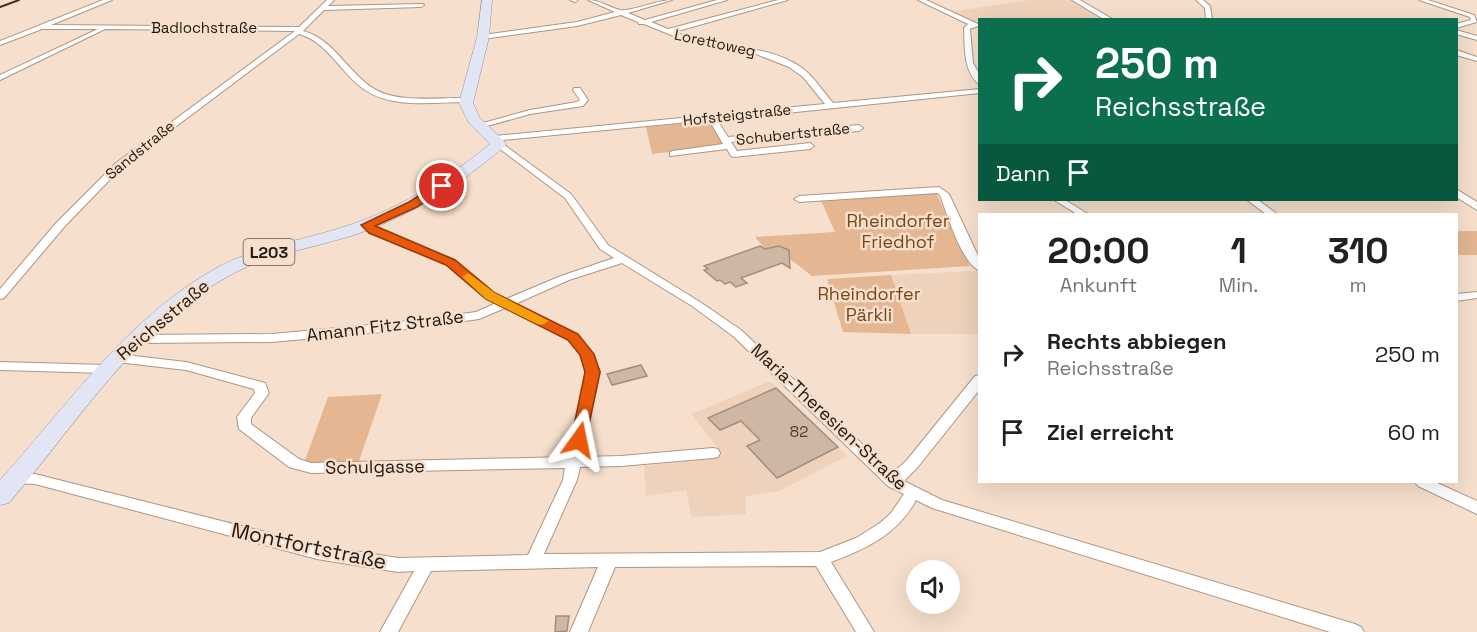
<!DOCTYPE html>
<html lang="de">
<head>
<meta charset="utf-8">
<style>
	body { margin:0; font-family:"Space Grotesk",sans-serif; background:#f6f6f6; color:#202124; height:100vh; display:flex; flex-direction:column; font-size:22px; white-space:nowrap }
	* { box-sizing:border-box; margin:0 }
	p { font-size:20px; color:#757577 }
	.icon { flex:none; width:33px; height:33px; fill:none; stroke:currentColor; stroke-width:2; stroke-linecap:round; stroke-linejoin:round }
	.map { position:relative; flex:1; overflow:hidden }
	.panel { position:absolute; left:978px; top:213px; width:480px; height:270px; display:flex; flex-direction:column; background:#fff; border-radius:0px; box-shadow:0 6px 24px #0002 }
	.panel>* { flex:none }
	.hud { position:absolute; left:978px; top:18px; width:480px; height:183px; border-radius:0px; box-shadow:0 6px 24px #0002; background:#0b6e4f; color:#fff; overflow:hidden }
	.controls { position:absolute; left:906px; top:560px; display:grid; gap:12px }
	.controls a { display:grid; place-items:center; width:54px; height:54px; border-radius:50%; background:#fff; box-shadow:0 6px 24px #0002; font-size:30px }
	.pin { position:absolute; display:grid; place-items:center; width:51px; height:51px; color:#fff; margin:-26px; border:3px solid #fff; border-radius:50%; box-shadow:0 2px 6px #0007 }
	.me { position:absolute; width:66px; margin:-33px; rotate:12deg; stroke-linejoin:round; filter:drop-shadow(0 0 4px #0008) }
	.turn { display:flex; align-items:center; gap:21px; height:126px; padding:0 18px; font-size:27px }
	.turn .icon { width:78px; height:78px; stroke-width:2.5 }
	.turn b { display:block; font-size:42px; line-height:51px }
	.then { display:flex; align-items:center; height:57px; padding:0 18px; background:#0003; gap:12px; font-size:22px }
	.eta { display:flex; justify-content:space-evenly; align-items:center; height:102px; text-align:center }
	.eta b { font-size:36px; font-weight:600; line-height:42px }
	ul { padding:0; list-style:none }
	li { display:flex; align-items:center; gap:18px; height:78px; padding:0 18px }
	li div { flex:1 }
	li b { display:block; font-size:22px }
	li em { font-style:normal }
	.map>svg:first-child { display:block }
	.built { fill:#efd2bb }
	.green { fill:#e4b792 }
	.building { fill:#ceb7a5; stroke:#a38e7d; stroke-width:1.5 }
	.lines { fill:none; stroke-linecap:round; stroke-linejoin:round }
	.street-casing { stroke:#ac9685; stroke-width:2 }
	.primary-casing { stroke:#9292a0; stroke-width:1 }
	.street { fill:#fff; fill-rule:evenodd }
	.primary { fill:#e2e5f4; fill-rule:evenodd }
	.rail { stroke:#3b3128; stroke-width:2 }
	.route { fill:#ea580c; stroke:#983908; stroke-width:1.5 }
	.slow { fill:#f59e0b }
	.labels { text-anchor:middle; stroke-width:5; stroke-linejoin:round; paint-order:stroke }
	.far-street-label { font-size:15px; fill:#201811; stroke:#f6dfcc }
	.number-label { font-size:15px; fill:#4c4036 }
	.shield { fill:#f6dfcc; stroke:#605449; stroke-width:1.5 }
	.shield-label { font-size:16px; font-weight:bold; fill:#201811 }
	.park-label { font-size:18px; fill:#774718; stroke:#f6dfcc }
	.street-label { font-size:18px; fill:#201811; stroke:#f6dfcc }
	.near-street-label { font-size:21px; fill:#201811; stroke:#f6dfcc }
</style>
</head>
<body>
<div class="map">
<svg width="1477" height="632" viewBox="0 0 1477 632">
	<rect width="100%" height="100%" fill="#f6dfcc"/>
	<g class="built">
		<polygon points="1027,0 1072,0 1101,17 1081,20 980,20 979,24 950,12"/>
		<polygon points="977,271 980,277 979,334 911,334 891,275"/>
		<polygon points="770,381 847,456 779,491 746,496 746,514 692,517 686,490 646,496 644,466 718,458 719,449 691,414"/>
	</g>
	<g class="green">
		<polygon points="709,121 723,144 722,146 652,154 646,127"/>
		<path d="M935,190L970,266L812,276L786,256L789,251C782,244 773,246 765,249L755,237L835,232L820,198Z"/>
		<rect x="1457" y="231" width="20" height="24"/>
		<polygon points="891,275 911,334 843,332 827,279"/>
		<polygon points="382,394 357,467 303,466 328,397"/>
	</g>
	<g class="building">
		<polygon points="760,246 765,249 779,246 789,250 790,268 782,263 741,278 747,283 736,287 730,282 725,284 720,280 717,281 704,270 708,269 704,266"/>
		<polygon points="641,365 647,376 612,385 607,374"/>
		<polygon points="776,388 838,447 777,478 747,446 760,440 741,421 720,430 708,418"/>
		<polygon points="556,616 569,616 567,631 555,632"/>
	</g>
	<g class="lines">
		<g class="street-casing">
			<g id="street">
				<path d="M103,0H112L51,25L299,27L327,0H334L328,6L423,4L424,5L421,7L324,10L303,31C335,39 349,76 378,91C403,103 438,97 465,98L469,100L465,102C434,102 393,109 365,90C342,75 328,42 299,34L122,167L65,226L4,298L0,299V289L57,222L116,163L295,31L105,29L0,80V75L98,29H42L0,45V41Z"/>
				<polygon points="570,0 578,0 575,2"/>
				<path d="M588,0C600,0 608,7 620,10C631,12 657,0 672,0L628,13L645,20L717,0H727L651,22L668,29L778,0H788L674,32C713,48 778,43 809,74C818,83 825,94 833,103L980,89V93L717,120L728,137L859,125L863,128L859,131L731,142L737,151L810,143L814,146L810,149L734,157L731,156L727,149L670,156V152L673,151L723,144L709,120L492,141L491,139L495,136L825,104L803,77L789,67L751,52L686,41L644,24H639L638,22L621,15L577,26L483,39L480,37L483,35L577,22L615,12Z"/>
				<path d="M918,0H926L978,24V26L970,29L973,63L980,75V85C963,72 965,48 964,28L968,24Z"/>
				<polygon points="1072,0 1080,0 1114,20 1105,20"/>
				<polygon points="1196,0 1203,0 1210,6 1212,20 1206,20 1205,8"/>
				<polygon points="1419,0 1428,0 1474,15 1477,22 1456,28 1456,24 1471,20 1470,17"/>
				<polygon points="1456,30 1477,36 1477,40 1456,34"/>
				<polygon points="1456,50 1477,57 1477,61 1456,55"/>
				<polygon points="574,88 580,88 588,100 583,106 530,114 480,128 476,125 530,110 577,102 580,100 573,90"/>
				<path d="M499,141L571,194L608,245L700,302L741,330L893,473L907,460L975,376L980,375V389L917,468L904,481L942,500L1355,624L1361,627L1364,632H1330L932,508L916,500C898,534 866,549 831,562L874,632H856L816,566L615,567L588,632H570L598,567L431,571L398,632H380L414,571L398,572L317,559L35,484L11,483L9,479L11,475L35,474L317,545L398,558L528,555L563,480L565,468L311,473L289,467L239,429L237,417L255,393L254,389L186,370L117,362L111,358L117,354L186,362L265,383L269,393L251,418V424L299,459L311,463L568,457L586,372L580,354L569,340L505,308L479,319L393,331L272,342L137,343L131,339L137,335L272,334L393,323L476,312L496,303L486,298L447,264L369,232L361,225L366,222L455,260L494,294L506,299L561,276L614,258L600,249L565,198L496,146L495,144ZM622,263L692,306L733,336L888,486L904,494L891,513L880,523L856,538L820,552L544,554L577,480L580,467L621,466L713,458L718,457L720,453L718,449L713,448L621,456L582,457L600,372L592,353L577,334L515,304L569,280Z"/>
				<path d="M939,187L949,194L980,260V271C962,264 947,214 940,195L937,193L799,202L794,199L799,196Z"/>
				<polygon points="1456,189 1477,202 1477,210 1456,197"/>
				<polygon points="1054,200 1065,200 1088,214 1077,214"/>
				<polygon points="1247,200 1258,200 1277,214 1266,214"/>
				<polygon points="1477,292 1477,298 1456,301 1456,294"/>
				<polygon points="0,362 106,365 112,369 106,373 0,370"/>
				<polygon points="1415,482 1435,482 1477,501 1477,514 1418,486"/>
			</g>
		</g>
		<g class="primary-casing">
			<path id="primary" d="M482,0H492L489,37L473,103L480,118L504,141L506,144L504,147C458,186 409,217 351,236C312,248 271,254 234,273C138,324 78,422 9,503L0,505V480C69,404 128,316 220,266C257,247 298,241 337,229C394,212 445,181 490,144L469,123L459,103L477,37Z"/>
		</g>
		<use href="#street" class="street"/>
		<use href="#primary" class="primary"/>
		<polyline class="rail" points="0,7 19,0"/>
	</g>
	<polygon class="route" points="438,183 448,186 417,207 375,226 455,260 495,293 578,334 594,354 600,372 585,443 579,445 571,440 585,372 580,355 568,340 486,299 446,265 369,233 361,225 409,202"/>
	<polygon class="slow" points="468,273 495,293 549,321 542,325 537,324 486,299 462,277"/>
	<g class="labels">
		<g class="far-street-label">
			<text x="204" y="33">Badlochstraße</text>
			<text transform="translate(715 43) rotate(12)" y="5">Lorettoweg</text>
			<text transform="translate(737 115) rotate(-6)" y="5">Hofsteigstraße</text>
			<text transform="translate(793 134) rotate(-6)" y="5">Schubertstraße</text>
			<text transform="translate(140 150) rotate(-39)" y="5">Sandstraße</text>
		</g>
		<g class="number-label">
			<text x="799" y="437">82</text>
		</g>
		<rect class="shield" x="243.5" y="239" width="51" height="26" rx="4.5"/>
		<g class="shield-label">
			<text x="269" y="258">L203</text>
		</g>
		<g class="park-label">
			<text x="898" y="227">Rheindorfer<tspan x="898" dy="21">Friedhof</tspan></text>
			<text x="869" y="300">Rheindorfer<tspan x="869" dy="21">Pärkli</tspan></text>
		</g>
		<g class="street-label">
			<text transform="translate(163 320) rotate(-40)" y="6">Reichsstraße</text>
			<text transform="translate(385 326) rotate(-7)" y="6">Amann Fitz Straße</text>
			<text transform="translate(829 417) rotate(43)" y="6">Maria-Theresien-Straße</text>
			<text transform="translate(375 467) rotate(-1)" y="6">Schulgasse</text>
		</g>
		<g class="near-street-label">
			<text transform="translate(309 546) rotate(12)" y="7">Montfortstraße</text>
		</g>
	</g>
</svg>
<div class="controls">
<a><svg class="icon" aria-label="sound" viewBox="0 0 24 24"><path d="M4 9h4l5-4v14l-5-4H4zM17 9q2 3 0 6"/></svg></a>
</div>
<div class="pin" style="left:442px;top:186px;background:#d93025"><svg class="icon" aria-label="arrive" viewBox="0 0 24 24"><path d="M6 21V4h12l-3 4 3 4H6"/></svg></div>
<svg class="me" style="left:579px;top:440px" viewBox="-20 -20 40 40"><path d="M0-17L14 15 0 8-14 15z" fill="#ea580c" stroke="#fff" stroke-width="4"/></svg>
<div class="hud">
<div class="turn"><svg class="icon" aria-label="right" viewBox="0 0 24 24"><path d="M7 20v-9h11M14 6l5 5-5 5"/></svg><div><b>250 m</b>Reichsstraße</div></div>
<div class="then">Dann<svg class="icon" aria-label="arrive" viewBox="0 0 24 24"><path d="M6 21V4h12l-3 4 3 4H6"/></svg></div>
</div>
<section class="panel">
<div class="eta">
<div><b>20:00</b><p>Ankunft</p></div>
<div><b>1</b><p>Min.</p></div>
<div><b>310</b><p>m</p></div>
</div>
<ul>
<li><svg class="icon" aria-label="right" viewBox="0 0 24 24"><path d="M7 20v-9h11M14 6l5 5-5 5"/></svg><div><b>Rechts abbiegen</b><p>Reichsstraße</p></div><em>250 m</em></li>
<li><svg class="icon" aria-label="arrive" viewBox="0 0 24 24"><path d="M6 21V4h12l-3 4 3 4H6"/></svg><div><b>Ziel erreicht</b></div><em>60 m</em></li>
</ul>
</section>
</div>
</body>
</html>
